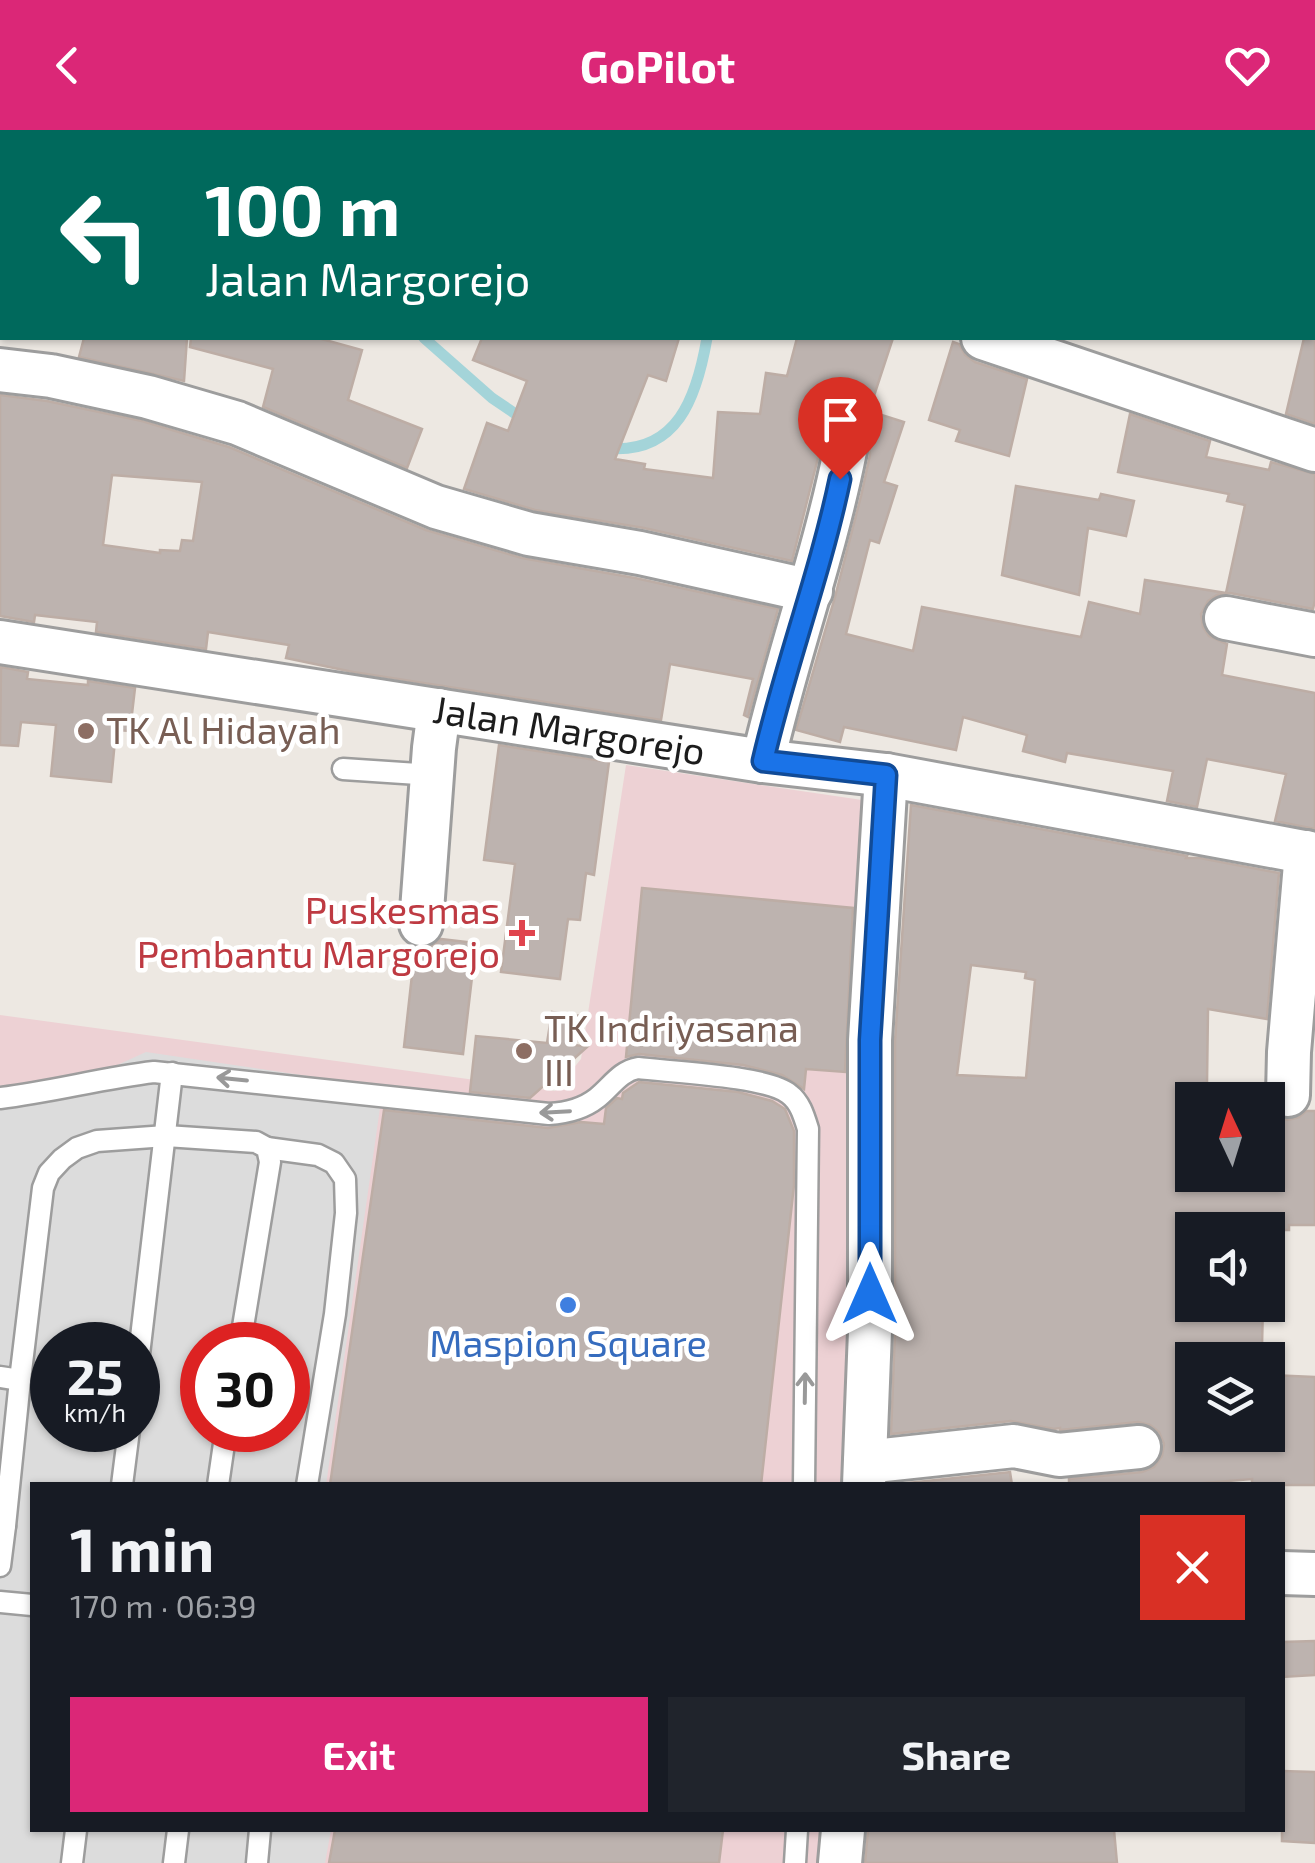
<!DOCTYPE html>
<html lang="en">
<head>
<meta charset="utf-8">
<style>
	body { margin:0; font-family:"Exo 2",sans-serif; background:#20242c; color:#f1f3f6; height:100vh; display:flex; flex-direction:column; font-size:38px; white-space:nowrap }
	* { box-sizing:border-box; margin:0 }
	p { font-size:32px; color:#9ea1a6 }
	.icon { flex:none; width:55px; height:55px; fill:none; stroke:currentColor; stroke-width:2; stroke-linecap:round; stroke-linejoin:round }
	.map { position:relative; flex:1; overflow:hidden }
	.side { position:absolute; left:30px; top:1352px; width:1255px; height:350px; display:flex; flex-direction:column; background:#171b24; border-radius:0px; box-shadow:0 2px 8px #0004 }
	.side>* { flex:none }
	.top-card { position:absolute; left:0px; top:0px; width:1315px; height:210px; box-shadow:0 2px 8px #0004; background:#00695c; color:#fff; overflow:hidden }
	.needle { width:65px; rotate:356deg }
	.controls { position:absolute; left:1175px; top:952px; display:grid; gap:20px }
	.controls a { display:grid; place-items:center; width:110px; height:110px; border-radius:0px; background:#171b24; box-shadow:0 2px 8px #0004; font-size:50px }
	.speed { position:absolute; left:30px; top:1192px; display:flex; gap:20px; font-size:50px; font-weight:700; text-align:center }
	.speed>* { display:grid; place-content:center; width:130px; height:130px; border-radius:50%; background:#171b24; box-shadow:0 2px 8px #0004; line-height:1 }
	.speed small { font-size:25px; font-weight:400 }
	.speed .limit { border:15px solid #d22; background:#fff; color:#111 }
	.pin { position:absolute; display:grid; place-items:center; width:85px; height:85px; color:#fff; margin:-102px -42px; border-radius:50% 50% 50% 0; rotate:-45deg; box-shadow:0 0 10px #0007 }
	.pin .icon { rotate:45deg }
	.me { position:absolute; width:110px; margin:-55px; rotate:0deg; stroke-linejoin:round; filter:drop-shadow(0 0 8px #0008) }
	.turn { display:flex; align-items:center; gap:35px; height:210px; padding:0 40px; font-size:45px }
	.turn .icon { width:130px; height:130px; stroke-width:2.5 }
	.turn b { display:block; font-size:70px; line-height:85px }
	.round { display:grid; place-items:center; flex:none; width:105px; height:105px; border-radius:0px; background:#20242c }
	.head { display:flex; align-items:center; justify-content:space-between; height:170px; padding:0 40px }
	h1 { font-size:60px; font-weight:700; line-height:75px }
	.button { display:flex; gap:20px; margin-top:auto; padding:20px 40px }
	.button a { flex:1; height:115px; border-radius:0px; background:#db2777; color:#fff; font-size:40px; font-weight:700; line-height:115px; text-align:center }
	.button a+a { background:#20242c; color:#f1f3f6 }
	header { display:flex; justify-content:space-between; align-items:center; height:130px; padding:0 40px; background:#db2777; color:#fff; font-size:45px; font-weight:700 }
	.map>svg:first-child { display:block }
	.commercial { fill:#edd1d4; fill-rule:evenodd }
	.parking { fill:#dcdcdc; fill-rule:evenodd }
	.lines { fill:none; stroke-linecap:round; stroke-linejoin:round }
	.stream { stroke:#a4d4d9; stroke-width:11 }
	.building { fill:#bdb3af; stroke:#bdada5; stroke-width:2.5; fill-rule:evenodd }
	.service-casing { stroke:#9d9d9d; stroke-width:25 }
	.minor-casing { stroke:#9d9d9d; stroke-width:48 }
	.service { stroke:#fff; stroke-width:20 }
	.minor { stroke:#fff; stroke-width:42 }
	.oneway { stroke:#999 }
	.route-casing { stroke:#114b97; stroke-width:25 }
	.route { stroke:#1a73e8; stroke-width:18 }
	.education-dot { fill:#8d6e63; stroke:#fff; stroke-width:4 }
	.health-dot { fill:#e0444e; stroke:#fff; stroke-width:4 }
	.shop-dot { fill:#3f7fe0; stroke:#fff; stroke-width:4 }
	.labels { text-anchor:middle; stroke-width:9; stroke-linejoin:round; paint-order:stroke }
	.education-label { font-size:38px; fill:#785e54; stroke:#fff; text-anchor:start }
	.street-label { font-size:38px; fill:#1c1c1c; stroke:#fff }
	.health-label { font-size:38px; fill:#be3a42; stroke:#fff; text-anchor:end }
	.shop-label { font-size:38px; fill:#366cbe; stroke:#fff }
</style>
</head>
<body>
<header><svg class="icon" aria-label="back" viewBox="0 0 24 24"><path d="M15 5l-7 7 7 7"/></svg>GoPilot<svg class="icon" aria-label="heart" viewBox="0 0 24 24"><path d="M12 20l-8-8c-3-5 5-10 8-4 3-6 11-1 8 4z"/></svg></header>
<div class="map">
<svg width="1315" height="1733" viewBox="0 0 1315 1733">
	<rect width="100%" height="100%" fill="#ede8e2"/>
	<path class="commercial" d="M626,635L896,675L859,1355H32V1700H840L838,1733H0V885L555,961L581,929ZM52,1215H138V1300H52ZM202,1215H288V1300H202Z"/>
	<path class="parking" d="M146,922L383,957L326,1355H32V1700H331L325,1733H0V965L49,966ZM52,1215H138V1300H52ZM202,1215H288V1300H202Z"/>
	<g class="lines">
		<g class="stream">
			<polyline points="69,0 80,2"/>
			<polyline points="783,2 786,0"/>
			<polyline points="424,208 492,268 526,291"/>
			<path d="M605,318C678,326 697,266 707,208"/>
		</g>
	</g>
	<g class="building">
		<polygon points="84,208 187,208 184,251 79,227"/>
		<polygon points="191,208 318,208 362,220 348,270 422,299 407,338 263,277 273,239 190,217"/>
		<polygon points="482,208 679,208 666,251 648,245 615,329 645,334 644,339 713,348 718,282 760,284 766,243 787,246 797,208 893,208 869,281 904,292 884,352 897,356 879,413 870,410 846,504 913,521 922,477 1081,507 1089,472 1140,484 1145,450 1226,463 1245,375 1227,371 1229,364 1118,342 1130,284 1210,311 1206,327 1269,340 1271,332 1315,344 1315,470 1313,479 1230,463 1217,465 1208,471 1201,484 1203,497 1209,506 1227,514 1222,545 1315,563 1315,699 1275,691 1286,644 1207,629 1197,677 1167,671 1173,641 1067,623 1065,632 1023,621 1027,605 963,587 956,620 844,597 840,612 796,600 835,467 861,366 870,325 869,314 862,303 851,297 838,297 826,305 821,316 792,431 644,398 535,380 464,359 487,293 508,301 527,251 473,230"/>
		<polygon points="1304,208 1315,209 1315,294 1286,284"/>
		<polygon points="953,212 959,214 965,225 975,232 1027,249 1009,326 956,311 960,300 929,290"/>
		<path d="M0,265L47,271L142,291L229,317L426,400L522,428L635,448L778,479L748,587L744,585L753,549L670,534L661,590L353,542L286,528L289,515L208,502L206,519L96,502L97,492L35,485L34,492L0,486ZM112,345L202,352L193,411L182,410L180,421L160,420V423L103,415Z"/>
		<polygon points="1016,356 1099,370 1101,364 1134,371 1126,406 1088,398 1079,465 1002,445"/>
		<polygon points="1,537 28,542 27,549 88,555 88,551 135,558 130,601 116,600 111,652 51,646 56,595 21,592 18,616 0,615"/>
		<polygon points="499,615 609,632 594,745 586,743 580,790 568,789 560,849 501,842 515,734 484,730"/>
		<path d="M911,675L1187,726L1186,728H1200L1279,743L1267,889L1208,879L1207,953H1204L1205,963H1192V1045H1268V980L1276,987L1288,990L1299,987L1306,981H1315V1095H1289V1100H1192V1175H1263L1262,1216L1192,1214V1305H1268V1245L1315,1247V1355H1252V1349L1180,1355H1069V1349L1142,1342L1154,1337L1162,1326L1164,1314L1159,1302L1150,1295L1138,1292L1060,1300V1298L1054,1299L1011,1291L891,1304L895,1201V911ZM971,835L1026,842L1025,848L1035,850L1026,948L957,945Z"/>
		<polygon points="642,758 853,778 845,942 806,939 804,959 782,945 743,935 639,924 626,927"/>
		<polygon points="441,809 476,813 463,924 404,917 415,818 431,817"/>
		<polygon points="552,882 581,886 575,915 587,917 530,968 470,962 476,906 547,913"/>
		<polygon points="639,952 738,962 772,971 785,979 794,1001 794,1055 761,1355 330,1355 384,980 548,998 581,992 604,994 606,978 617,968 622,969 623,963"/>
		<polygon points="1010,1342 1012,1355 889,1355"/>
		<polygon points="1315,1511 1315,1545 1282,1547 1282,1512"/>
		<polygon points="1282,1641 1315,1642 1315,1713 1282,1711"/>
		<polygon points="335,1700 723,1700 719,1733 329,1733"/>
		<polygon points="868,1700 1114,1700 1117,1733 865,1733"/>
	</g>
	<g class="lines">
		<g class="service-casing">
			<g id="service">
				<polyline points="343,639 433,645"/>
				<path d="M0,968C52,962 102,948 154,942L549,984C567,983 583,979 597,968C611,957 620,941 638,938C671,942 768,946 789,964C800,972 804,986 808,999L804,1355"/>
				<polyline points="267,1018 318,1025 334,1033 345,1049 346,1083 335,1184 307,1355"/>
				<polyline points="138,1233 172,943"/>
				<polyline points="0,1247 20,1250 43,1058 49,1043 62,1029 77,1018 97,1011 166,1006 256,1012 267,1018 270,1032 240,1215"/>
				<polyline points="122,1355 129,1300"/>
				<polyline points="218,1355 226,1300"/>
				<polyline points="0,1395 5,1396 0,1436"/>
				<polyline points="5,1396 20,1250"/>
				<polyline points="0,1472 32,1475"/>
				<polyline points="72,1733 76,1700"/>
				<polyline points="174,1733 178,1700"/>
				<polyline points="257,1733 260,1700"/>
				<polyline points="795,1733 797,1700"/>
			</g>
		</g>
		<g class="minor-casing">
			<g id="minor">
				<polyline points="544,2 545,0"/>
				<polyline points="983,208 1315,320"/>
				<polyline points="0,240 51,246 148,267 237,293 436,377 529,404 640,423 811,461"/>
				<polyline points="1226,488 1315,505"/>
				<polyline points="0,512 763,631 886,645 1315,724"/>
				<path d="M763,631C787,526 824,426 845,321"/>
				<polyline points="421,794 434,618 439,580"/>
				<polyline points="1288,965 1289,922 1306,722"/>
				<polyline points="865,1332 1014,1316 1059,1325 1139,1317"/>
				<polyline points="864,1355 870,1201 870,910 886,645"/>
				<polyline points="1282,1443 1315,1444"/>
				<polyline points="840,1733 843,1700"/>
			</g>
		</g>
		<use href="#service" class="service"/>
		<use href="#minor" class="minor"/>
	</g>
	<defs><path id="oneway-shaft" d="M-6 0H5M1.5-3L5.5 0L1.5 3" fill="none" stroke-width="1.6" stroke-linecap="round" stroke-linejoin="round" transform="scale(2.5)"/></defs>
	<g class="oneway">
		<use href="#oneway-shaft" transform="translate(232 949) rotate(-174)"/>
		<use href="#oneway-shaft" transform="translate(555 982) rotate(177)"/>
		<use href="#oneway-shaft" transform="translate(805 1258) rotate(-89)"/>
	</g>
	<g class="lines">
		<g class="route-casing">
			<path id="route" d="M840,349C820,444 785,536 763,631L886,645L870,910V1164"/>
		</g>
		<use href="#route" class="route"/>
	</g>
	<g class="education-dot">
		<circle cx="86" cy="601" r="10"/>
		<circle cx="524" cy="921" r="10"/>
	</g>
	<path class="health-dot" d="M517 788h10v10h10v10h-10v10h-10v-10h-10v-10h10z"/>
	<circle class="shop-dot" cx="568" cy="1175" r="10"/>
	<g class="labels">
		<g class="education-label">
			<text x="106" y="614">TK Al Hidayah</text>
			<text x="544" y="912">TK Indriyasana<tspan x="544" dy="44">III</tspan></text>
		</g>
		<g class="street-label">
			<text transform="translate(569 601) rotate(9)" y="13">Jalan Margorejo</text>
		</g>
		<g class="health-label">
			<text x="500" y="794">Puskesmas<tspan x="500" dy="44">Pembantu Margorejo</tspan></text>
		</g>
		<g class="shop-label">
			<text x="568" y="1227">Maspion Square</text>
		</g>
	</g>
</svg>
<div class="controls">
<a><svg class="needle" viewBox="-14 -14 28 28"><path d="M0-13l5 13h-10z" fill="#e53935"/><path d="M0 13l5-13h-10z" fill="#9ea1a6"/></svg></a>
<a><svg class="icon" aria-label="sound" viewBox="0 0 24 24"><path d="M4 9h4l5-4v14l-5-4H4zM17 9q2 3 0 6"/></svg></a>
<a><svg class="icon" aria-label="layers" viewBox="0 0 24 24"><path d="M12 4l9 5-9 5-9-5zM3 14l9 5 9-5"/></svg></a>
</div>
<div class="speed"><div>25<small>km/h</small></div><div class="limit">30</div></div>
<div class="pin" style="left:840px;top:349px;background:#d93025"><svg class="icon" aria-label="arrive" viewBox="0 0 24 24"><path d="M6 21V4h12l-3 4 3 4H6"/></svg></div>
<svg class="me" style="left:870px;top:1164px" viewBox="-20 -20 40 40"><path d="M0-17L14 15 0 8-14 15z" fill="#1a73e8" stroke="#fff" stroke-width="4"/></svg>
<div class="top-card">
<div class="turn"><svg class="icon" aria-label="left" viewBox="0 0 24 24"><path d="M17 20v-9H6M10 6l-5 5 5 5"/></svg><div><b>100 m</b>Jalan Margorejo</div></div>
</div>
<section class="side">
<div class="head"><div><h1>1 min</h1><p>170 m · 06:39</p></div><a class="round" style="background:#d93025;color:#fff"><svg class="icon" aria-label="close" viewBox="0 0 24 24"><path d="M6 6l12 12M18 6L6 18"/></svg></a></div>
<div class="button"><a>Exit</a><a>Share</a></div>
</section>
</div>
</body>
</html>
